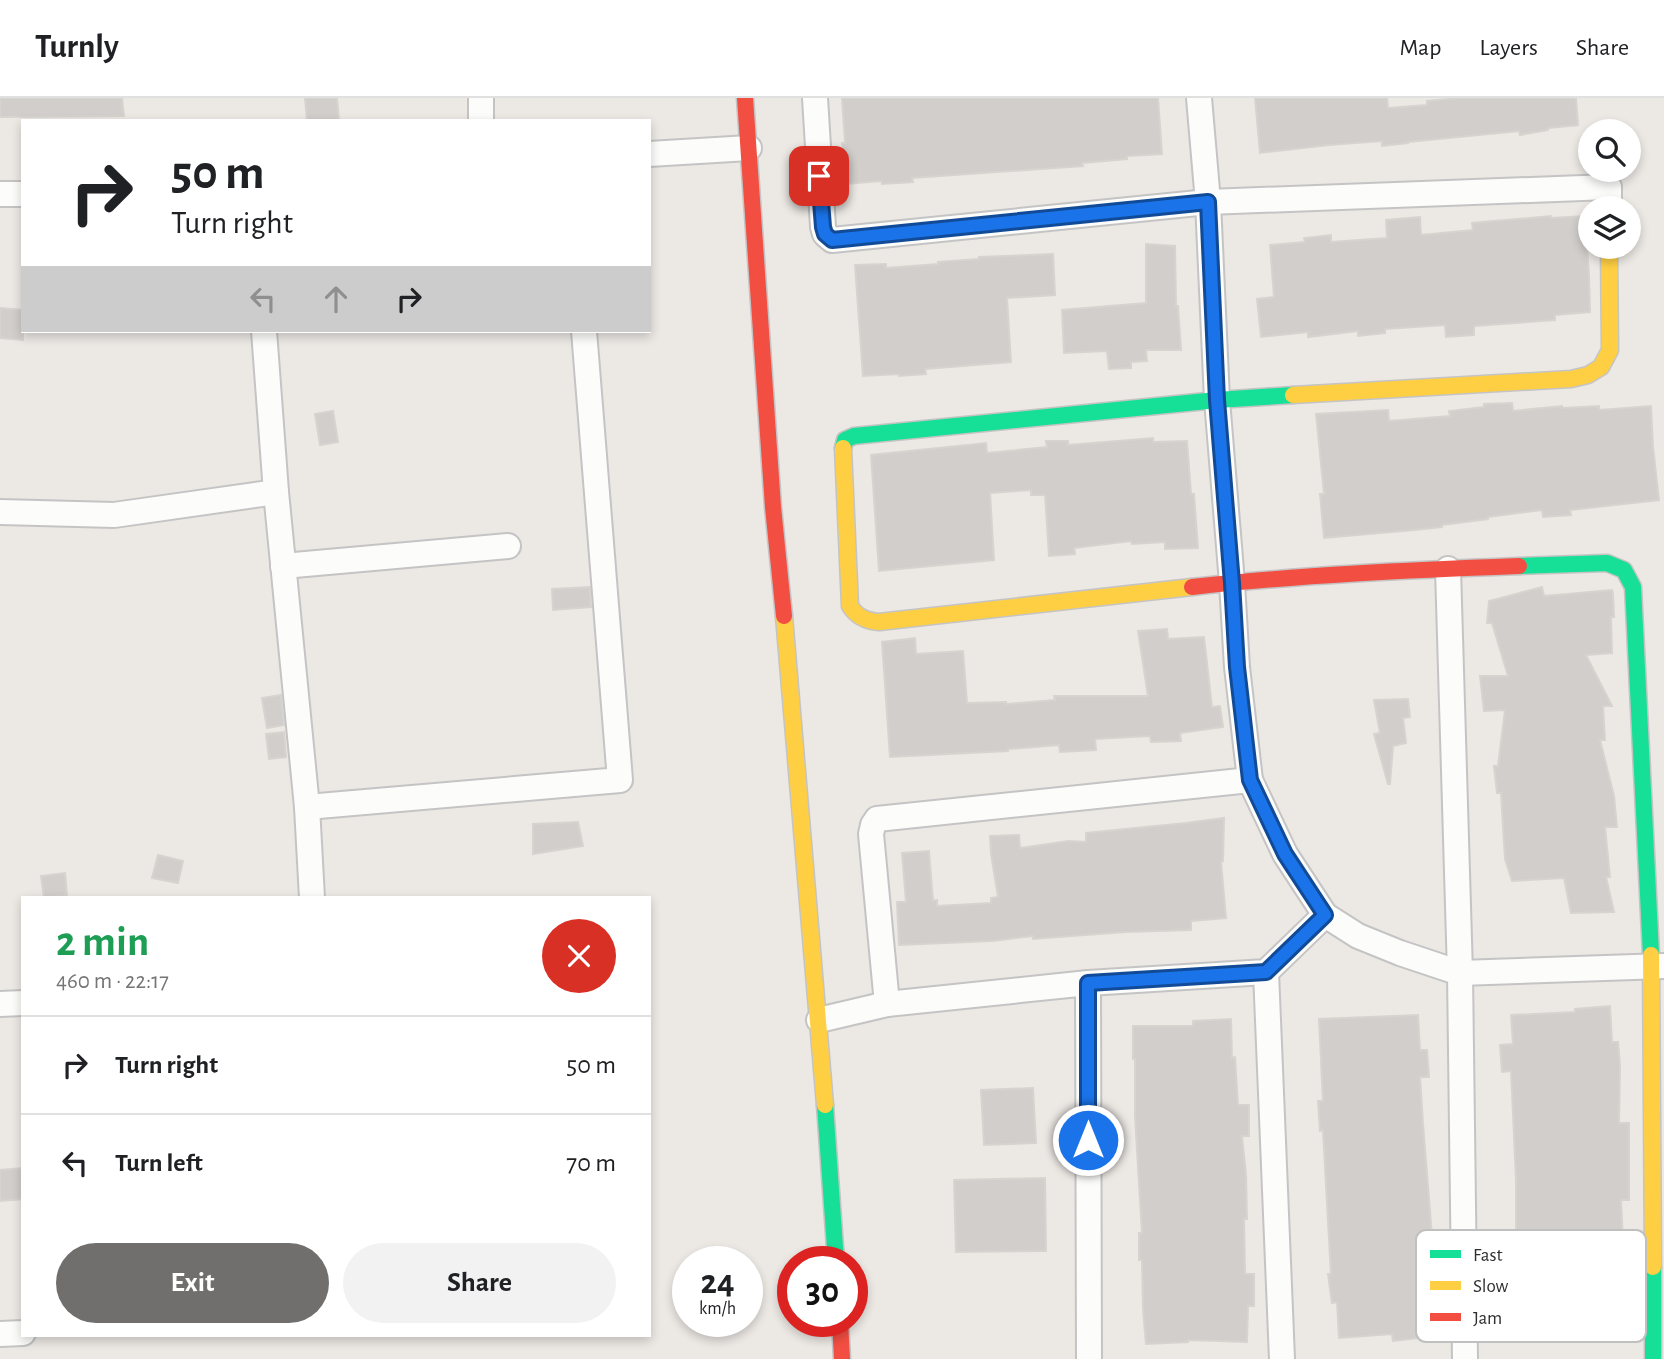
<!DOCTYPE html>
<html lang="en">
<head>
<meta charset="utf-8">
<style>
	body { margin:0; font-family:"Alegreya Sans",sans-serif; background:#f2f2f2; color:#202124; height:100vh; display:flex; flex-direction:column; font-size:26px; white-space:nowrap }
	* { box-sizing:border-box; margin:0 }
	p { font-size:23px; color:#757577 }
	.icon { flex:none; width:38px; height:38px; fill:none; stroke:currentColor; stroke-width:2; stroke-linecap:round; stroke-linejoin:round }
	.map { position:relative; flex:1; overflow:hidden }
	.panel { position:absolute; left:21px; top:798px; width:630px; height:441px; display:flex; flex-direction:column; background:#fff; border-radius:0px; box-shadow:0 4px 10px #0003 }
	.panel>* { flex:none }
	.guide { position:absolute; left:21px; top:21px; width:630px; height:214px; border-radius:0px; box-shadow:0 4px 10px #0003; background:#fff; color:#202124; overflow:hidden }
	.fabs { position:absolute; left:1578px; top:21px; display:grid; gap:14px }
	.fabs a { display:grid; place-items:center; width:63px; height:63px; border-radius:50%; background:#fff; box-shadow:0 4px 10px #0003; font-size:35px }
	.speed { position:absolute; left:672px; top:1148px; display:flex; gap:14px; font-size:35px; font-weight:700; text-align:center }
	.speed>* { display:grid; place-content:center; width:91px; height:91px; border-radius:50%; background:#fff; box-shadow:0 4px 10px #0003; line-height:1 }
	.speed small { font-size:18px; font-weight:400 }
	.speed .limit { border:10px solid #d22; background:#fff; color:#111 }
	.pin { position:absolute; display:grid; place-items:center; width:60px; height:60px; color:#fff; margin:-30px; border-radius:14px; box-shadow:0 4px 10px #0006 }
	.me { position:absolute; width:77px; margin:-38px; rotate:0deg; stroke-linejoin:round; filter:drop-shadow(0 0 5px #0008) }
	.turn { display:flex; align-items:center; gap:24px; height:147px; padding:0 35px; font-size:32px }
	.turn .icon { width:91px; height:91px; stroke-width:2.5 }
	.turn b { display:block; font-size:49px; line-height:60px }
	.lanes { display:flex; align-items:center; height:66px; padding:0 35px; background:#0003; justify-content:center; gap:35px; direction:ltr }
	.lanes .off { opacity:.35 }
	.round { display:grid; place-items:center; flex:none; width:74px; height:74px; border-radius:37px; background:#f2f2f2 }
	.head { display:flex; align-items:center; justify-content:space-between; height:119px; padding:0 35px }
	h1 { font-size:42px; font-weight:700; line-height:52px; color:#1e9e55 }
	.button { display:flex; gap:14px; margin-top:auto; padding:14px 35px }
	.button a { flex:1; height:80px; border-radius:42px; background:#706f6e; color:#fff; font-size:28px; font-weight:700; line-height:80px; text-align:center }
	.button a+a { background:#f2f2f2; color:#202124 }
	ul { padding:0; list-style:none }
	li { display:flex; align-items:center; gap:21px; height:98px; padding:0 35px; border-top:2px solid #e0e0e0 }
	li div { flex:1 }
	li b { display:block; font-size:26px }
	li em { font-style:normal }
	header { display:flex; align-items:center; gap:42px; box-sizing:border-box; height:98px; padding:0 35px; background:#fff; border-bottom:2px solid #e0e0e0 }
	header strong { font-size:33px }
	nav { display:flex; gap:38px; margin-inline-start:auto; font-size:24px }
	.map>svg:first-child { display:block }
	.building { fill:#d1cecb; stroke:#d7d4d0; stroke-width:2 }
	.lines { fill:none; stroke-linecap:round; stroke-linejoin:round }
	.street-casing { stroke:#c5c4c5; stroke-width:28 }
	.fast-casing { stroke:#c5c4c5; stroke-width:19 }
	.slow-casing { stroke:#c5c4c5; stroke-width:19 }
	.jam-casing { stroke:#c5c4c5; stroke-width:19 }
	.street { stroke:#fcfcfb; stroke-width:24 }
	.fast { stroke:#16e098; stroke-width:16 }
	.slow { stroke:#ffcf43; stroke-width:16 }
	.jam { stroke:#f24e42; stroke-width:16 }
	.route-casing { stroke:#114b97; stroke-width:18 }
	.route { stroke:#1a73e8; stroke-width:12 }
	.key { fill:#fff; stroke:#c0c0c0; stroke-width:2 }
	.key-label { font-size:19px; fill:#2e2e2e }
</style>
</head>
<body>
<header>
<strong>Turnly</strong>
<nav><a>Map</a><a>Layers</a><a>Share</a></nav>
</header>
<div class="map">
<svg width="1664" height="1261" viewBox="0 0 1664 1261">
	<rect width="100%" height="100%" fill="#ece8e4"/>
	<g class="building">
		<polygon points="0,0 122,0 124,18 0,19"/>
		<polygon points="305,0 337,0 339,23 307,23"/>
		<polygon points="842,0 1158,0 1162,56 1127,58 1127,61 1082,65 1083,68 912,80 913,84 882,86 882,83 845,86 842,45 845,45"/>
		<polygon points="1255,0 1387,0 1388,10 1427,7 1427,3 1460,0 1576,0 1578,27 1548,30 1548,32 1520,37 1519,33 1408,44 1408,45 1382,48 1382,43 1329,47 1260,55"/>
		<polygon points="1551,118 1551,120 1585,118 1589,178 1590,214 1555,217 1555,222 1474,228 1474,237 1446,239 1445,227 1385,231 1385,235 1358,238 1358,233 1308,239 1308,234 1261,239 1257,201 1274,199 1270,147 1305,144 1304,140 1331,137 1331,144 1387,140 1386,122 1420,119 1421,137 1473,132 1472,125"/>
		<polygon points="1146,146 1175,148 1176,208 1178,208 1181,252 1146,252 1147,263 1131,264 1131,270 1109,271 1107,253 1064,255 1062,212 1146,205"/>
		<polygon points="1053,156 1055,197 1007,200 1011,264 925,271 926,276 899,278 899,276 863,278 855,167 886,166 886,170 938,166 938,164 979,161 979,159"/>
		<polygon points="0,210 23,212 23,242 0,240"/>
		<polygon points="1512,305 1513,313 1562,308 1562,310 1599,308 1599,312 1651,308 1653,349 1659,402 1570,412 1571,417 1543,419 1542,412 1488,419 1488,421 1442,427 1442,429 1414,432 1324,440 1320,396 1324,396 1316,316 1388,312 1389,323 1450,318 1449,313 1484,309 1484,306"/>
		<polygon points="333,313 338,344 320,347 315,316"/>
		<polygon points="1153,340 1153,344 1187,343 1191,396 1194,396 1198,450 1165,451 1165,444 1132,446 1131,443 1074,450 1075,456 1049,458 1045,397 1031,397 1031,392 990,395 994,462 879,473 871,357 986,345 987,355 1047,349 1046,343 1068,343 1068,347"/>
		<polygon points="590,489 591,509 553,512 552,491"/>
		<polygon points="1542,489 1544,498 1612,492 1613,496 1614,519 1611,519 1612,555 1586,557 1612,608 1603,608 1605,642 1600,642 1614,698 1617,729 1605,729 1610,779 1606,779 1614,814 1571,815 1564,780 1512,783 1505,761 1501,695 1497,695 1494,668 1498,668 1505,612 1484,613 1480,578 1508,578 1492,525 1487,525 1489,503"/>
		<polygon points="1167,531 1168,541 1204,539 1212,609 1220,608 1223,629 1180,635 1181,643 1151,644 1150,638 1095,641 1096,652 1060,654 1059,647 1008,651 1008,653 890,659 882,544 915,540 916,556 963,553 967,605 1006,604 1006,606 1055,602 1054,598 1148,598 1138,533"/>
		<polygon points="281,597 284,627 267,630 262,600"/>
		<polygon points="1408,601 1410,619 1403,620 1406,645 1393,648 1390,686 1388,686 1374,636 1380,635 1374,602"/>
		<polygon points="284,634 286,659 269,661 266,636"/>
		<polygon points="1224,720 1223,763 1221,764 1226,820 1191,823 1191,832 1125,834 1033,841 1033,838 992,843 899,847 897,804 906,804 902,755 929,753 933,803 937,802 937,808 991,805 991,800 998,799 991,756 990,738 1019,737 1020,750 1069,743 1086,744 1086,735 1186,725"/>
		<polygon points="578,724 583,748 533,756 533,726"/>
		<polygon points="158,757 183,763 178,785 152,780"/>
		<polygon points="65,775 67,797 44,800 41,778"/>
		<polygon points="1610,908 1612,944 1618,944 1620,968 1619,1025 1629,1025 1629,1102 1621,1102 1625,1186 1623,1186 1624,1226 1530,1232 1528,1191 1520,1192 1516,1142 1516,1082 1511,973 1502,974 1500,947 1513,946 1511,917 1575,914 1575,911"/>
		<polygon points="1418,917 1420,952 1427,952 1429,979 1420,979 1423,1026 1434,1163 1436,1163 1439,1203 1441,1203 1445,1237 1393,1243 1392,1236 1339,1240 1337,1204 1332,1205 1328,1176 1331,1176 1326,1088 1323,1032 1320,1033 1318,1003 1323,1003 1319,921"/>
		<polygon points="1231,921 1232,960 1235,959 1238,1007 1249,1007 1249,1038 1242,1038 1246,1077 1247,1121 1244,1121 1245,1176 1254,1176 1254,1208 1248,1208 1247,1244 1188,1242 1188,1244 1146,1246 1143,1211 1142,1162 1139,1162 1139,1135 1142,1135 1135,1019 1135,961 1133,961 1133,928 1193,928 1193,923"/>
		<polygon points="1033,990 1036,1045 984,1047 981,992"/>
		<polygon points="23,1070 23,1101 0,1103 0,1072"/>
		<polygon points="1045,1080 1046,1153 956,1154 954,1082"/>
	</g>
	<g class="lines">
		<g class="street-casing">
			<g id="street">
				<polyline points="481,0 481,23"/>
				<polyline points="815,0 823,129 825,136 832,142 1208,104 1609,89 1609,110"/>
				<polyline points="1199,0 1208,104 1217,302 1232,485 1237,569 1250,682 1285,756 1325,817 1358,838 1400,855 1460,875 1664,868"/>
				<polyline points="649,56 749,50"/>
				<polyline points="0,96 23,96"/>
				<polyline points="264,233 276,394 307,709 312,800"/>
				<polyline points="0,414 114,417 276,394"/>
				<polyline points="283,468 508,448"/>
				<polyline points="1448,471 1460,875 1465,1261"/>
				<polyline points="1250,682 877,721 873,727 871,736 887,906 1088,885 1266,874 1325,817"/>
				<polyline points="307,709 620,682 584,233"/>
				<polyline points="1266,874 1282,1261"/>
				<polyline points="1088,885 1089,1261"/>
				<polyline points="0,906 23,905"/>
				<polyline points="819,922 887,906"/>
				<polyline points="0,1236 23,1235"/>
			</g>
		</g>
		<g class="fast-casing">
			<g id="fast">
				<polyline points="843,350 845,342 854,338 1217,302 1293,297"/>
				<polyline points="1519,468 1607,465 1624,472 1633,489 1651,857"/>
				<polyline points="825,1007 836,1164"/>
				<polyline points="1653,1169 1653,1261"/>
			</g>
		</g>
		<g class="slow-casing">
			<g id="slow">
				<polyline points="1293,297 1571,281 1588,277 1601,269 1610,252 1609,149"/>
				<path d="M843,350L850,508C857,519 866,523 879,524L1192,489"/>
				<polyline points="784,518 825,1007"/>
				<polyline points="1651,857 1653,1169"/>
			</g>
		</g>
		<g class="jam-casing">
			<g id="jam">
				<polyline points="745,0 773,409 784,518"/>
				<path d="M1192,489C1300,477 1410,472 1519,468"/>
				<polyline points="840,1223 842,1261"/>
			</g>
		</g>
		<use href="#street" class="street"/>
		<use href="#fast" class="fast"/>
		<use href="#slow" class="slow"/>
		<use href="#jam" class="jam"/>
	</g>
	<g class="lines">
		<g class="route-casing">
			<polyline id="route" points="819,78 823,129 825,136 832,142 1208,104 1217,302 1232,485 1237,569 1250,682 1285,756 1325,817 1266,874 1088,885 1088,1042"/>
		</g>
		<use href="#route" class="route"/>
	</g>
	<rect x="1416" y="1132" width="230" height="112" rx="10" class="key"/>
	<rect x="1430" y="1152" width="31" height="8" fill="#16e098"/>
	<rect x="1430" y="1183" width="31" height="9" fill="#ffcf43"/>
	<rect x="1430" y="1215" width="31" height="8" fill="#f24e42"/>
	<g class="key-label">
		<text x="1473" y="1163">Fast</text>
		<text x="1473" y="1194">Slow</text>
		<text x="1473" y="1226">Jam</text>
	</g>
</svg>
<div class="fabs">
<a><svg class="icon" aria-label="search" viewBox="0 0 24 24"><circle cx="10" cy="10" r="6"/><path d="M15 15l6 6"/></svg></a>
<a><svg class="icon" aria-label="layers" viewBox="0 0 24 24"><path d="M12 4l9 5-9 5-9-5zM3 14l9 5 9-5"/></svg></a>
</div>
<div class="speed"><div>24<small>km/h</small></div><div class="limit">30</div></div>
<div class="pin" style="left:819px;top:78px;background:#d93025"><svg class="icon" aria-label="arrive" viewBox="0 0 24 24"><path d="M6 21V4h12l-3 4 3 4H6"/></svg></div>
<svg class="me" style="left:1088px;top:1042px" viewBox="-20 -20 40 40"><circle r="17" fill="#1a73e8" stroke="#fff" stroke-width="3"/><path d="M0-11L8 9 0 5-8 9z" fill="#fff"/></svg>
<div class="guide">
<div class="turn"><svg class="icon" aria-label="right" viewBox="0 0 24 24"><path d="M7 20v-9h11M14 6l5 5-5 5"/></svg><div><b>50 m</b>Turn right</div></div>
<div class="lanes"><svg class="icon off" aria-label="left" viewBox="0 0 24 24"><path d="M17 20v-9H6M10 6l-5 5 5 5"/></svg><svg class="icon off" aria-label="ahead" viewBox="0 0 24 24"><path d="M12 20V5M6 11l6-6 6 6"/></svg><svg class="icon" aria-label="right" viewBox="0 0 24 24"><path d="M7 20v-9h11M14 6l5 5-5 5"/></svg></div>
</div>
<section class="panel">
<div class="head"><div><h1>2 min</h1><p>460 m · 22:17</p></div><a class="round" style="background:#d93025;color:#fff"><svg class="icon" aria-label="close" viewBox="0 0 24 24"><path d="M6 6l12 12M18 6L6 18"/></svg></a></div>
<ul>
<li><svg class="icon" aria-label="right" viewBox="0 0 24 24"><path d="M7 20v-9h11M14 6l5 5-5 5"/></svg><div><b>Turn right</b></div><em>50 m</em></li>
<li><svg class="icon" aria-label="left" viewBox="0 0 24 24"><path d="M17 20v-9H6M10 6l-5 5 5 5"/></svg><div><b>Turn left</b></div><em>70 m</em></li>
</ul>
<div class="button"><a>Exit</a><a>Share</a></div>
</section>
</div>
</body>
</html>
